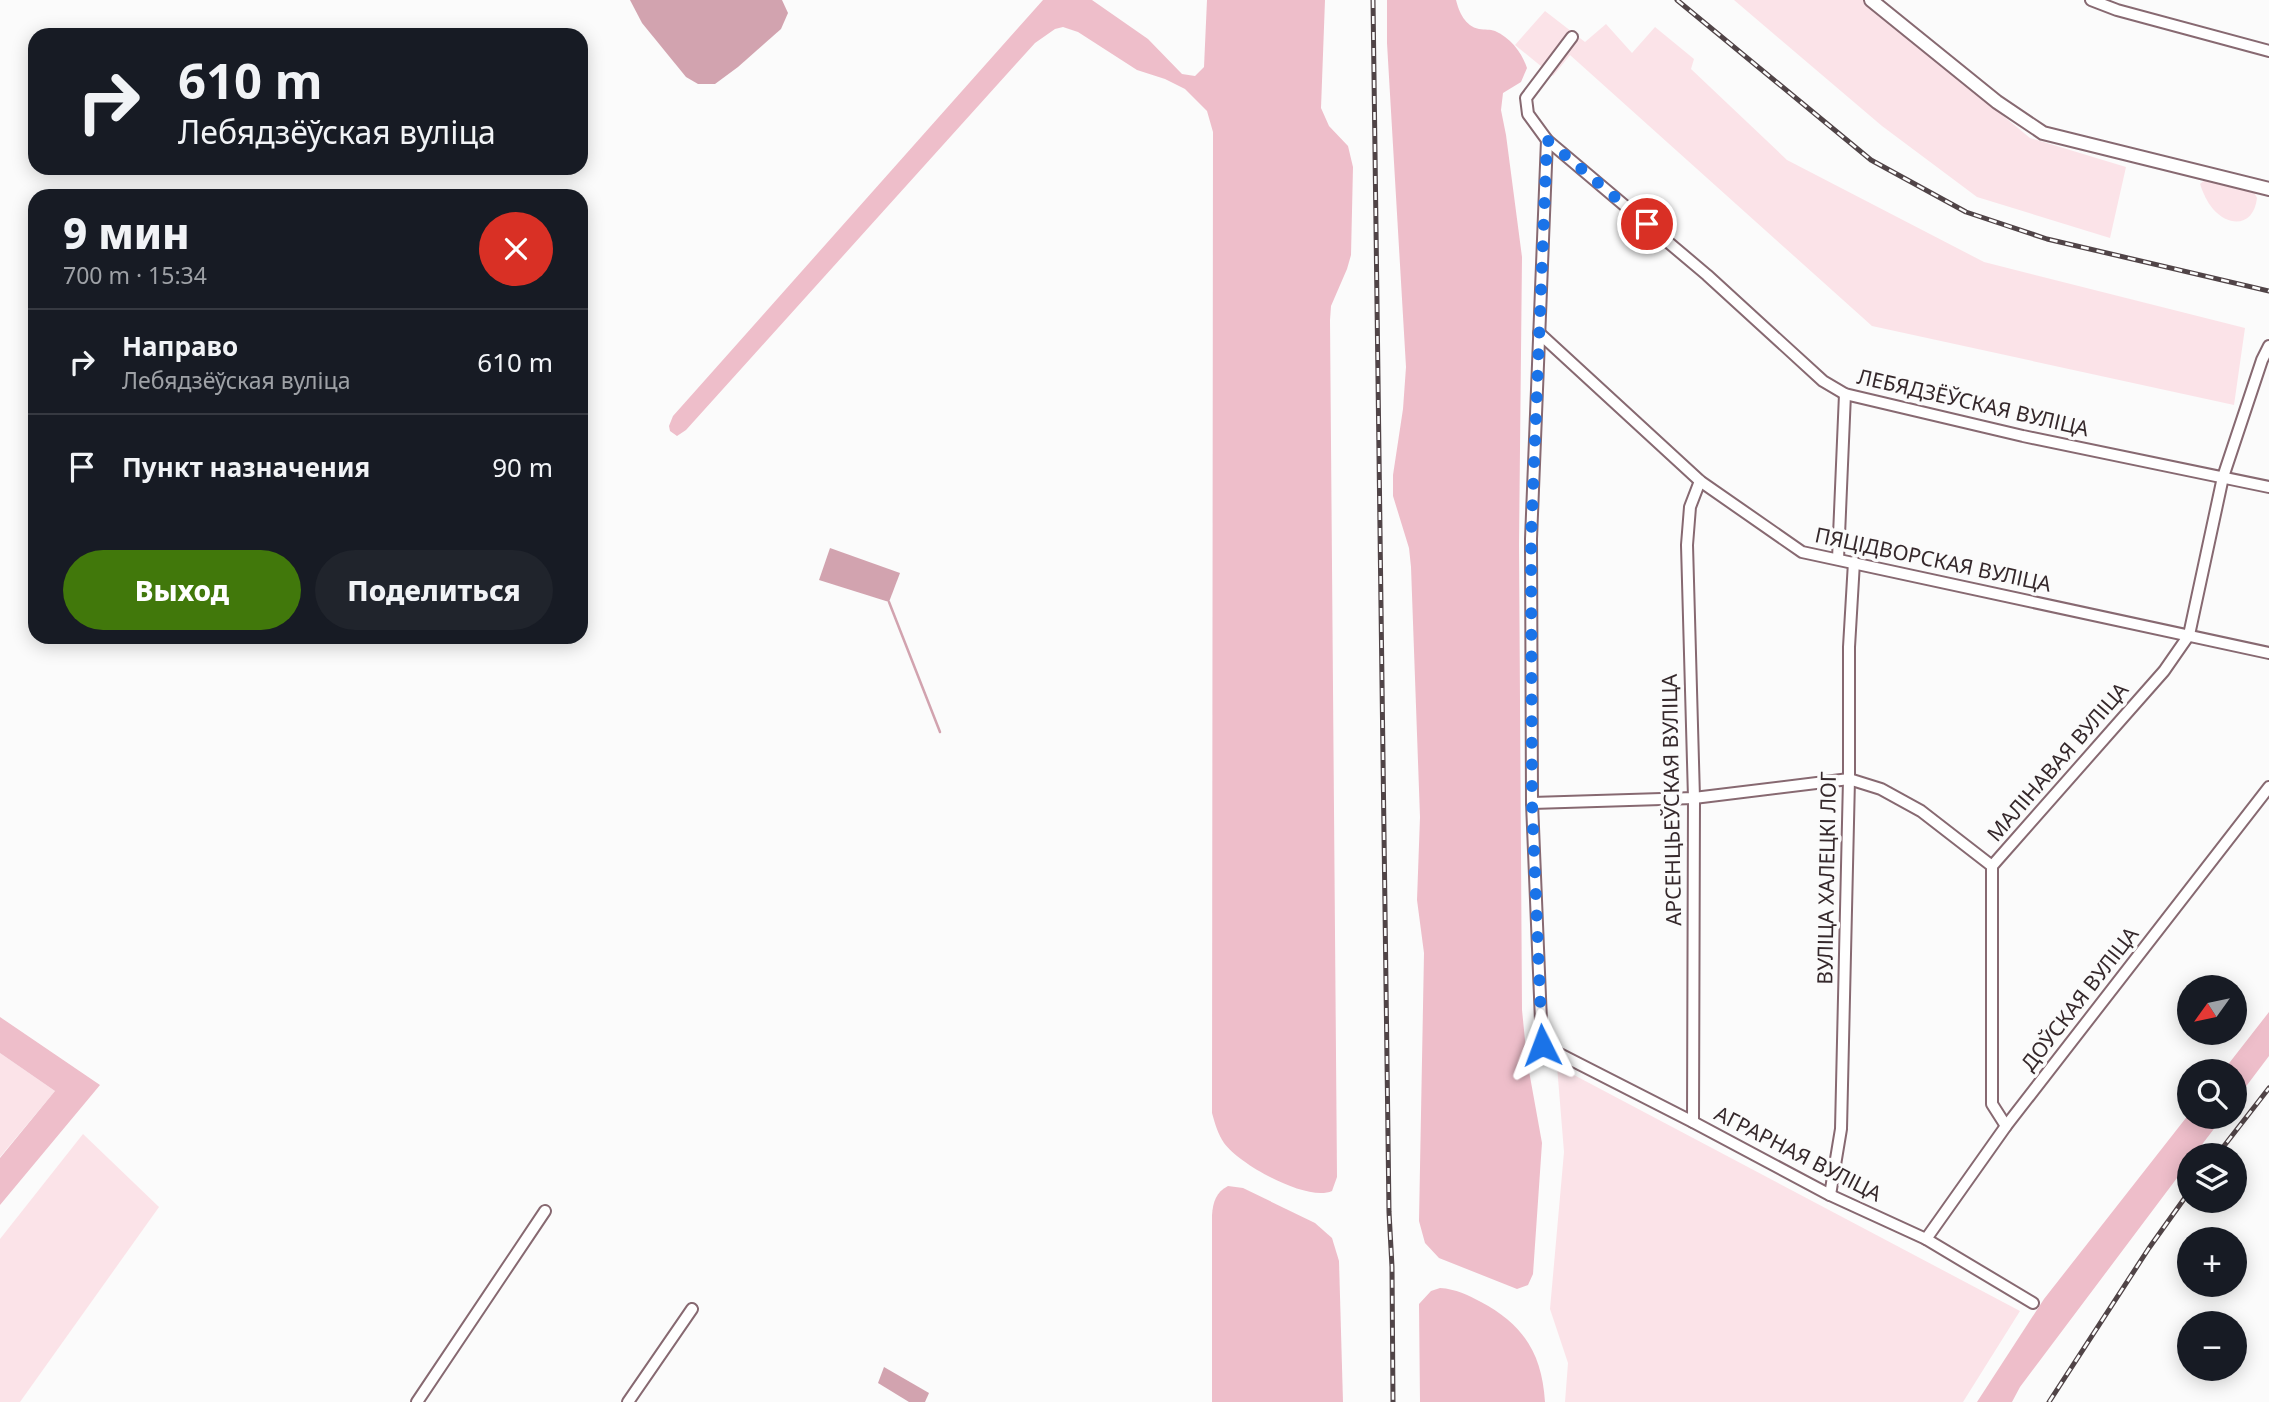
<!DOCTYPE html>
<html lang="ru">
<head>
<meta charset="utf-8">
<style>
	body { margin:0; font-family:"Noto Sans",sans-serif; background:#20242c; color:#f1f3f6; height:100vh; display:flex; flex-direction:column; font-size:26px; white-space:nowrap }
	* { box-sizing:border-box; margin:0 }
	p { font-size:23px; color:#9ea1a6 }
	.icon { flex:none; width:38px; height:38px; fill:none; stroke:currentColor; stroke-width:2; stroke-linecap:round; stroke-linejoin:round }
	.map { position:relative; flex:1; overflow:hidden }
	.side { position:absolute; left:28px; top:189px; width:560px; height:455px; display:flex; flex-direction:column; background:#171b24; border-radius:21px; box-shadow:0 4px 18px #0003 }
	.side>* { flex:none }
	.hud { position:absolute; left:28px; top:28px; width:560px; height:147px; border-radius:21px; box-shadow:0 4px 18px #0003; background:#171b24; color:#f1f3f6; overflow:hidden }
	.needle { width:46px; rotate:237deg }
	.fabs { position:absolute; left:2177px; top:975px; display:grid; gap:14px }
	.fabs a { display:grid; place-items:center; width:70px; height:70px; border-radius:50%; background:#171b24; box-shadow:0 4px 18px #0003; font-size:35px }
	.pin { position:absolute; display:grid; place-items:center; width:60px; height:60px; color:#fff; margin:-30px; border:4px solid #fff; border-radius:50%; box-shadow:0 2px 7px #0007 }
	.me { position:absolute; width:77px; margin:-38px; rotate:357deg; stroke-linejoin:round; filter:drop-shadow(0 0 5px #0008) }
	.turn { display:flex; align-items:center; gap:24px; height:147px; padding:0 35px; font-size:32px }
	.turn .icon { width:91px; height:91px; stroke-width:2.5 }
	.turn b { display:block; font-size:49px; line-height:60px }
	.round { display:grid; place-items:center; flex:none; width:74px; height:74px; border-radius:37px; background:#20242c }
	.overview { display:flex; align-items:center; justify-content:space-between; height:119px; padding:0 35px }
	h1 { font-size:42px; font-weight:800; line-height:52px }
	.primary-button { display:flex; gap:14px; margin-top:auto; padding:14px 35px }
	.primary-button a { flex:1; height:80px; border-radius:42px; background:#41780b; color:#fff; font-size:28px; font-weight:800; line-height:80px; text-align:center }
	.primary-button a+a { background:#20242c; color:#f1f3f6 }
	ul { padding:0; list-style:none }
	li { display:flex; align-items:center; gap:21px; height:105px; padding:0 35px; border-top:2px solid #363941 }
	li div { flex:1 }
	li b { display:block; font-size:26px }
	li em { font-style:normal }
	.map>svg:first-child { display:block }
	.green { fill:#fbe3e8 }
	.forest { fill:#eebeca }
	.water { fill:#d2a3af }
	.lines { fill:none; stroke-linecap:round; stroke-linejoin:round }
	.stream { stroke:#d2a3af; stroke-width:2.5 }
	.minor-casing { stroke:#876971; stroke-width:14 }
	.tertiary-casing { stroke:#876971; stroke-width:16 }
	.minor { stroke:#fff; stroke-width:10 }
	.tertiary { stroke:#fff; stroke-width:12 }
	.rail-casing { stroke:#504447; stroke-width:5 }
	.rail { stroke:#fbfbfb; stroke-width:2.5; stroke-dasharray:8; stroke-linecap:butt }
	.route { stroke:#1a73e8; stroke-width:12; stroke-dasharray:0 21.6 }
	.labels { text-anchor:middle; stroke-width:7; stroke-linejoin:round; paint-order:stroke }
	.street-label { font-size:21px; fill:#35282b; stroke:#fbfbfb }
</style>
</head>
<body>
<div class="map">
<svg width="2269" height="1402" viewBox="0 0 2269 1402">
	<rect width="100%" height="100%" fill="#fbfbfb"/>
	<g class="green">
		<polygon points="1734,0 1863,0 2030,138 2126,167 2110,238 1977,197 1882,126"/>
		<polygon points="1545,11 1585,42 1606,24 1632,53 1655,27 1694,59 1691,69 1787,160 1984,262 2245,328 2234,405 1872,326 1570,55 1553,76 1515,45"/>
		<path d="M2207,178L2253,190L2257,198C2254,225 2231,229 2213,209C2207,202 2203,193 2200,184Z"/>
		<polygon points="0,1053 55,1091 0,1157"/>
		<polygon points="1557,1066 2020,1311 1963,1402 1565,1402 1568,1363 1550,1309 1564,1152"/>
		<polygon points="83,1134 159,1207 20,1402 0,1402 0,1239"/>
	</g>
	<g class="forest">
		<path d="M1043,0H1092L1148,39L1182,74L1195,76L1204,67L1207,0H1325L1321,108L1329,126L1348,146L1353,167L1351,255L1347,269L1331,306L1330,320L1337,1177L1332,1191C1307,1202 1240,1165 1224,1143C1218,1134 1215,1124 1212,1113L1213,132L1207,111L1185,89L1165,79L1137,70L1078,32L1063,27L1055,29L1035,43L686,430L677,436L670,431L669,426L673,416Z"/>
		<path d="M1387,0H1456C1459,12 1465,26 1479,29C1485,30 1490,29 1495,31C1511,38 1522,53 1527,68L1521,82L1503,93L1501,110L1506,135L1522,257L1519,545L1522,1010L1527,1060L1542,1143L1533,1274L1528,1285L1517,1289L1439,1258L1425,1243L1419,1221L1424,953L1417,900L1420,817L1411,567L1409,548L1393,496V475L1403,409L1406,367L1387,43Z"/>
		<polygon points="2269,1012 2269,1056 2235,1101 2235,1071 2223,1071"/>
		<polygon points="0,1017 100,1085 0,1205 0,1158 55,1091 0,1053"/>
		<polygon points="2189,1114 2189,1116 2223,1117 2194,1155 2189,1155 2189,1162 2020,1387 2012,1402 1977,1402 2044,1299"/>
		<path d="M1228,1186L1243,1188L1315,1223L1332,1238L1339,1261L1343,1402H1212V1215C1213,1202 1216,1192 1228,1186Z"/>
		<path d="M1440,1288C1456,1289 1468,1295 1481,1302C1524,1325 1542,1354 1545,1402H1420L1419,1304L1431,1291Z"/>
	</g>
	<g class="water">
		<polygon points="630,0 782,0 788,13 781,29 738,67 715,84 698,84 686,77 642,23"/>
		<polygon points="830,548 900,573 889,602 819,580"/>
		<polygon points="884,1367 929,1393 925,1402 909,1402 878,1383"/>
	</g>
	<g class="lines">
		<polyline class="stream" points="889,602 940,732"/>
		<g class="minor-casing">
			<g id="minor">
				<polyline points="2091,0 2117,10 2269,51"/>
				<polyline points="1572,37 1526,98 1528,114 1547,140 1707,275 1823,381 1845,394 2023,436 2269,487"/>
				<polyline points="1547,140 1531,539 1532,803 1542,1045 1693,1122 1830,1195 1926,1239 2033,1303"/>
				<polyline points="1539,333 1700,481 1802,552 2269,653"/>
				<polyline points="1838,559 1845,394"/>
				<polyline points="1532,803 1694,798 1849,779 1881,789 1921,811 1992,866"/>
				<polyline points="1693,1122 1694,798 1687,545 1690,507 1700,481"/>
				<polyline points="2006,1126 1992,1104 1992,866 2164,671 2189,635 2223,477 2262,360 2269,346"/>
				<polyline points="1830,1195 1841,1129 1849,779 1849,647 1854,562"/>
				<polyline points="1926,1239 2006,1126 2269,787"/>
				<polyline points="417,1402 545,1211"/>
				<polyline points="628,1402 692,1309"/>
			</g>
		</g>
		<g class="tertiary-casing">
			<polyline id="tertiary" points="1871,0 1997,102 2043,133 2269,189"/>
		</g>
		<use href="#minor" class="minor"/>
		<use href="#tertiary" class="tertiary"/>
		<g class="rail-casing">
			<g id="rail">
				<polyline points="1373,0 1389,1212 1392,1267 1393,1402"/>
				<polyline points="1677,0 1871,160 1966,212 2047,239 2269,291"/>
				<polyline points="2217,1155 2269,1088"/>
				<polyline points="2049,1402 2149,1248 2189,1192"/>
			</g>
		</g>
		<use href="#rail" class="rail"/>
	</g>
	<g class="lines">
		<polyline class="route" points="1542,1045 1532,803 1531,539 1547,140 1647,224"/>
	</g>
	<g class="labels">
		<g class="street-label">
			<text transform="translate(1973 403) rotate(13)" y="7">ЛЕБЯДЗЁЎСКАЯ ВУЛІЦА</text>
			<text transform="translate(1933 560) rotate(12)" y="7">ПЯЦІДВОРСКАЯ ВУЛІЦА</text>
			<text transform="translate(2058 762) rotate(-49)" y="7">МАЛІНАВАЯ ВУЛІЦА</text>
			<text transform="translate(1672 800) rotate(-91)" y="7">АРСЕНЦЬЕЎСКАЯ ВУЛІЦА</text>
			<text transform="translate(1827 878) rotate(-89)" y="7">ВУЛІЦА ХАЛЕЦКІ ЛОГ</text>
			<text transform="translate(2080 999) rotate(-52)" y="7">ДОЎСКАЯ ВУЛІЦА</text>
			<text transform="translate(1798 1154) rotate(27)" y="7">АГРАРНАЯ ВУЛІЦА</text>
		</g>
	</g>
</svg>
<div class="fabs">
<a><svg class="needle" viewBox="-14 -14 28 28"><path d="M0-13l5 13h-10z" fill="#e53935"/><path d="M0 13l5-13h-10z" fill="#9ea1a6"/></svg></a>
<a><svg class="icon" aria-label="search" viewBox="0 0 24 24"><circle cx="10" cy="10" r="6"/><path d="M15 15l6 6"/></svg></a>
<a><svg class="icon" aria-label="layers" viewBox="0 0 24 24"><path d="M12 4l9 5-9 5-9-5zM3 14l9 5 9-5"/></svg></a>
<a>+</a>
<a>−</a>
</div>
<div class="pin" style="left:1647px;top:224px;background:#d93025"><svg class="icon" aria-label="arrive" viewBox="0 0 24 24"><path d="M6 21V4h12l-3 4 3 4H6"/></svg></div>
<svg class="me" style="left:1542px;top:1045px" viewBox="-20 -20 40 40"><path d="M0-17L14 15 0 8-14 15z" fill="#1a73e8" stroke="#fff" stroke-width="4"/></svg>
<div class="hud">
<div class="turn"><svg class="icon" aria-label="right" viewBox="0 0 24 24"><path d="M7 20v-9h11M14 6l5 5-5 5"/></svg><div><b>610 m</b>Лебядзёўская вуліца</div></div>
</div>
<section class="side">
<div class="overview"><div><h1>9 мин</h1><p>700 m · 15:34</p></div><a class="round" style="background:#d93025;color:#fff"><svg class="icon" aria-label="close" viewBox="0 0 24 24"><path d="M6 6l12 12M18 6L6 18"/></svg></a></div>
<ul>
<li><svg class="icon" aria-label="right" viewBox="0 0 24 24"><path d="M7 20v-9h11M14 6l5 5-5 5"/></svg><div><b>Направо</b><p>Лебядзёўская вуліца</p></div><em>610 m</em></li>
<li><svg class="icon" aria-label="arrive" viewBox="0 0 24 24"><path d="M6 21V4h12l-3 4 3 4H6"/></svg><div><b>Пункт назначения</b></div><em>90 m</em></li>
</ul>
<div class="primary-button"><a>Выход</a><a>Поделиться</a></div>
</section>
</div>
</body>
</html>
